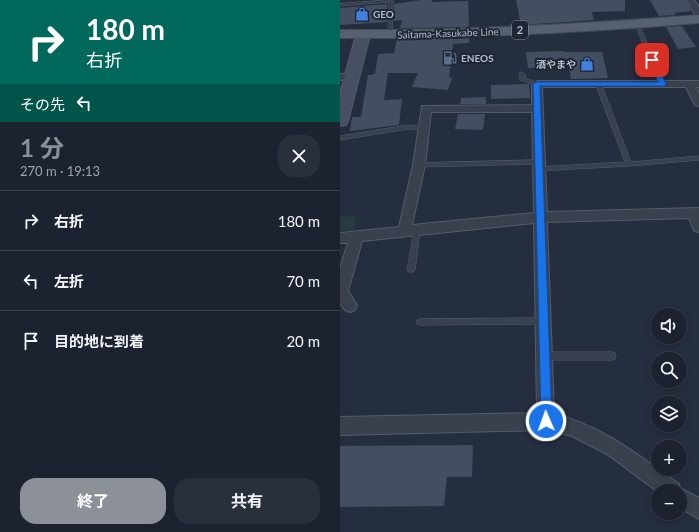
<!DOCTYPE html>
<html lang="ja">
<head>
<meta charset="utf-8">
<style>
	body { margin:0; font-family:Lato,"Noto Sans JP",sans-serif; background:#292f3b; color:#f1f3f6; height:100vh; display:flex; flex-direction:column; font-size:15px; white-space:nowrap }
	* { box-sizing:border-box; margin:0 }
	p { font-size:13px; color:#a0a4aa }
	.icon { flex:none; width:22px; height:22px; fill:none; stroke:currentColor; stroke-width:2; stroke-linecap:round; stroke-linejoin:round }
	.map { position:relative; flex:1; overflow:hidden }
	.panel { display:flex; flex-direction:column; background:#1c222f; width:340px }
	.panel>* { flex:none }
	.banner { background:#00695c; color:#fff; overflow:hidden }
	.buttons { position:absolute; left:311px; top:308px; display:grid; gap:8px }
	.buttons a { display:grid; place-items:center; width:36px; height:36px; border-radius:50%; background:#1c222f; box-shadow:0 2px 6px #0003,0 0 0 1px #3a3f4b; font-size:20px }
	.pin { position:absolute; display:grid; place-items:center; width:34px; height:34px; color:#fff; margin:-17px; border-radius:8px; box-shadow:0 2px 6px #0006 }
	.me { position:absolute; width:44px; margin:-22px; rotate:358deg; stroke-linejoin:round; filter:drop-shadow(0 0 3px #0008) }
	.turn { display:flex; align-items:center; gap:14px; height:84px; padding:0 20px; font-size:18px }
	.turn .icon { width:52px; height:52px; stroke-width:2.5 }
	.turn b { display:block; font-size:28px; line-height:34px }
	.then { display:flex; align-items:center; height:38px; padding:0 20px; background:#0003; gap:8px; font-size:15px }
	.round { display:grid; place-items:center; flex:none; width:42px; height:42px; border-radius:16px; background:#292f3b }
	.summary { display:flex; align-items:center; justify-content:space-between; height:68px; padding:0 20px }
	h1 { font-size:24px; font-weight:700; line-height:30px; color:#8c9099 }
	.primary-button { display:flex; gap:8px; margin-top:auto; padding:8px 20px }
	.primary-button a { flex:1; height:46px; border-radius:16px; background:#8c9099; color:#fff; font-size:16px; font-weight:700; line-height:46px; text-align:center }
	.primary-button a+a { background:#292f3b; color:#f1f3f6 }
	ul { padding:0; list-style:none }
	li { display:flex; align-items:center; gap:12px; height:60px; padding:0 20px; border-top:1px solid #3a3f4b }
	li div { flex:1 }
	li b { display:block; font-size:15px }
	li em { font-style:normal }
	main { display:flex; flex:1; min-height:0 }
	.map>svg:first-child { display:block }
	.green { fill:#273c40 }
	.building { fill:#444e61 }
	.lines { fill:none; stroke-linecap:round; stroke-linejoin:round }
	.lane-casing { stroke:#545c6a; stroke-width:1 }
	.street-casing { stroke:#545c6a; stroke-width:2 }
	.secondary-casing { stroke:#545c6a; stroke-width:2 }
	.primary-casing { stroke:#424a58; stroke-width:2 }
	.lane { fill:#39414f; fill-rule:evenodd }
	.street { fill:#39414f; fill-rule:evenodd }
	.secondary { fill:#474f62; fill-rule:evenodd }
	.primary { fill:#57606f; fill-rule:evenodd }
	.route { fill:#1a73e8; stroke:#114b97 }
	.labels { text-anchor:middle; stroke-width:4; stroke-linejoin:round; paint-order:stroke }
	.far-poi-label { font-size:10px; font-weight:bold; fill:#b5bcca; stroke:#1e2634; text-anchor:start }
	.far-street-label { font-size:10px; fill:#b5bcca; stroke:#1e2634 }
	.shield { fill:#1e2634; stroke:#888f9d; stroke-width:1 }
	.shield-label { font-size:11px; font-weight:bold; fill:#b5bcca }
</style>
</head>
<body>
<main>
<section class="panel">
<div class="banner">
<div class="turn"><svg class="icon" aria-label="right" viewBox="0 0 24 24"><path d="M7 20v-9h11M14 6l5 5-5 5"/></svg><div><b>180 m</b>右折</div></div>
<div class="then">その先<svg class="icon" aria-label="left" viewBox="0 0 24 24"><path d="M17 20v-9H6M10 6l-5 5 5 5"/></svg></div>
</div>
<div class="summary"><div><h1>1 分</h1><p>270 m · 19:13</p></div><a class="round"><svg class="icon" aria-label="close" viewBox="0 0 24 24"><path d="M6 6l12 12M18 6L6 18"/></svg></a></div>
<ul>
<li><svg class="icon" aria-label="right" viewBox="0 0 24 24"><path d="M7 20v-9h11M14 6l5 5-5 5"/></svg><div><b>右折</b></div><em>180 m</em></li>
<li><svg class="icon" aria-label="left" viewBox="0 0 24 24"><path d="M17 20v-9H6M10 6l-5 5 5 5"/></svg><div><b>左折</b></div><em>70 m</em></li>
<li><svg class="icon" aria-label="arrive" viewBox="0 0 24 24"><path d="M6 21V4h12l-3 4 3 4H6"/></svg><div><b>目的地に到着</b></div><em>20 m</em></li>
</ul>
<div class="primary-button"><a>終了</a><a>共有</a></div>
</section>
<div class="map">
<svg width="359" height="532" viewBox="0 0 359 532">
	<rect width="100%" height="100%" fill="#252e3f"/>
	<polygon class="green" points="0,216 16,217 14,230 0,231"/>
	<g class="building">
		<polygon points="81,0 92,0 92,2 128,1 129,27 60,28 62,20 54,21 54,4"/>
		<polygon points="176,0 285,0 285,11 252,12 254,20 181,25"/>
		<polygon points="310,0 345,0 351,11 334,13 336,15 319,16"/>
		<polygon points="47,4 47,22 0,25 0,8"/>
		<polygon points="342,26 356,47 338,49 326,27"/>
		<polygon points="129,38 129,43 113,44 109,77 112,78 108,90 72,87 78,73 48,73 44,100 62,99 59,125 10,131 12,117 21,117 28,75 35,74 38,54 54,53 57,39"/>
		<polygon points="224,51 224,52 262,52 268,78 231,79 229,67 188,68 186,52"/>
		<polygon points="189,84 190,98 151,99 151,85"/>
		<polygon points="146,97 146,104 120,104 121,98"/>
		<polygon points="118,114 145,114 143,130 115,129"/>
		<polygon points="133,445 132,477 107,477 104,506 0,507 0,446"/>
	</g>
	<g class="lines">
		<g class="lane-casing">
			<g id="lane">
				<polygon points="47,0 53,1 52,34 50,35 48,34 49,2 0,6 0,4"/>
				<polygon points="295,23 299,24 325,84 324,85 320,85 319,84 295,24"/>
				<polygon points="182,72 185,74 185,78 199,83 199,85 195,85 180,80 179,74"/>
				<polygon points="258,81 261,83 291,162 359,156 359,160 289,166 196,171 195,169 196,167 198,167 285,162 255,83"/>
				<polygon points="84,125 86,126 86,128 62,130 0,140 0,136 62,126"/>
				<polygon points="198,160 201,162 198,164 79,167 76,165 79,163"/>
				<polygon points="77,228 80,231 75,270 73,272 69,272 67,270 74,231"/>
				<polygon points="203,318 206,319 207,321 206,323 203,324 80,325 77,324 76,322 77,320 80,319"/>
				<polygon points="204,352 272,352 275,353 276,356 275,359 272,360 204,360 201,359 200,356 201,353"/>
			</g>
		</g>
		<g class="street-casing">
			<g id="street">
				<polygon points="346,0 354,0 359,7 359,17 356,16"/>
				<polygon points="12,73 16,74 17,76 16,78 0,80 0,74"/>
				<path d="M197,81H359V87H356L359,93V106L355,105L346,87H202L207,212L359,208V232L354,231L349,218L207,222L214,414C263,426 299,456 339,484L340,488L359,498V519L340,508V491L318,492L267,454L232,436L206,430L0,435V417L197,413L194,223L22,241L8,291L17,305L15,310L10,312L5,310L0,303V268L8,243H0V233L59,227L73,165L82,106L192,105V84ZM91,112H192L194,213L72,225L85,165Z"/>
			</g>
		</g>
		<g class="secondary-casing">
			<polygon id="secondary" points="23,31 28,32 30,35 8,121 6,125 0,126 0,93 16,35 18,32"/>
		</g>
		<g class="primary-casing">
			<path id="primary" d="M359,15V23C239,33 120,39 0,38V30C120,31 239,24 359,15Z"/>
		</g>
		<use href="#lane" class="lane"/>
		<use href="#street" class="street"/>
		<use href="#secondary" class="secondary"/>
		<use href="#primary" class="primary"/>
	</g>
	<polygon class="route" points="310,59 315,60 326,84 325,86 200,86 212,421 210,425 206,427 202,425 201,421 193,84 197,82 318,82 309,60"/>
	<defs>
		<g id="shop-bare" transform="scale(1.08)"><path d="M-5-2.5h2.3a2.7 3.5 0 0 1 5.4 0H5L5.5 6h-11ZM-1.5-2.5h3a1.5 2.3 0 0 0-3 0Z" fill="#3f7fe0" stroke="#1e2634" stroke-width="2.5" paint-order="stroke"/></g>
		<g id="fuel-bare" transform="scale(1.08)"><path d="M-5.5-6h7V0h2V4h1.3V-2.5L3-4.5l.8-.8L6-3V5H2.5V1h-1V6h-7ZM-4.2-4.7v3.2H.2V-4.7Z" fill="#5c6f8a" stroke="#1e2634" stroke-width="2.5" paint-order="stroke"/></g>
	</defs>
	<g fill-rule="evenodd">
		<use href="#shop-bare" x="22" y="14"/>
		<use href="#fuel-bare" x="110" y="58"/>
		<use href="#shop-bare" x="247" y="64"/>
	</g>
	<g class="labels">
		<g class="far-poi-label">
			<text x="33" y="18">GEO</text>
			<text x="121" y="62">ENEOS</text>
			<text x="236" y="68" text-anchor="end">酒やまや</text>
		</g>
		<g class="far-street-label">
			<text transform="translate(108 33) rotate(-2)" y="4">Saitama-Kasukabe Line</text>
		</g>
		<rect class="shield" x="172" y="21" width="16" height="18" rx="3"/>
		<g class="shield-label">
			<text x="180" y="34">2</text>
		</g>
	</g>
</svg>
<div class="buttons">
<a><svg class="icon" aria-label="sound" viewBox="0 0 24 24"><path d="M4 9h4l5-4v14l-5-4H4zM17 9q2 3 0 6"/></svg></a>
<a><svg class="icon" aria-label="search" viewBox="0 0 24 24"><circle cx="10" cy="10" r="6"/><path d="M15 15l6 6"/></svg></a>
<a><svg class="icon" aria-label="layers" viewBox="0 0 24 24"><path d="M12 4l9 5-9 5-9-5zM3 14l9 5 9-5"/></svg></a>
<a>+</a>
<a>−</a>
</div>
<div class="pin" style="left:312px;top:60px;background:#d93025"><svg class="icon" aria-label="arrive" viewBox="0 0 24 24"><path d="M6 21V4h12l-3 4 3 4H6"/></svg></div>
<svg class="me" style="left:206px;top:421px" viewBox="-20 -20 40 40"><circle r="17" fill="#1a73e8" stroke="#fff" stroke-width="3"/><path d="M0-11L8 9 0 5-8 9z" fill="#fff"/></svg>
</div>
</main>
</body>
</html>
